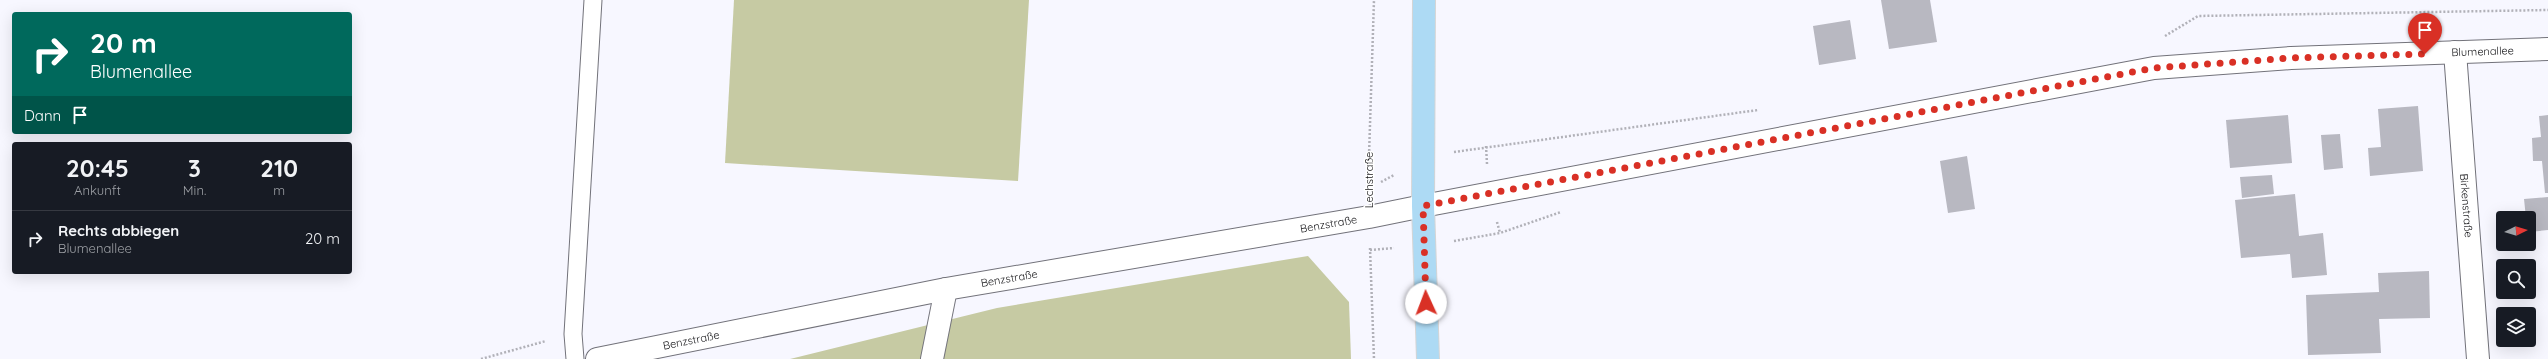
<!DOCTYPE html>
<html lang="de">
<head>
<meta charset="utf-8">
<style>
	body { margin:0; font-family:Quicksand,sans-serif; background:#242831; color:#f1f3f6; height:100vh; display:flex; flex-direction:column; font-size:15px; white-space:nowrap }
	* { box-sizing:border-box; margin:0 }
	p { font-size:13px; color:#9ea1a6 }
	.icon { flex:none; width:22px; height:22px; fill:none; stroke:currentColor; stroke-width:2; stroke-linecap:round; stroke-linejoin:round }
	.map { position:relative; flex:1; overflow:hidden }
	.sheet { position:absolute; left:12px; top:142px; width:340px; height:132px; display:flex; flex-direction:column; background:#171b24; border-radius:4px; box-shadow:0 4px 16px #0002 }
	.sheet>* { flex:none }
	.guide { position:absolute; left:12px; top:12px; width:340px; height:122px; border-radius:4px; box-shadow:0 4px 16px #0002; background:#00695c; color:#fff; overflow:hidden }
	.needle { width:26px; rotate:85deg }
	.buttons { position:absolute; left:2496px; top:211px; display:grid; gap:8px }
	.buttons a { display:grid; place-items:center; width:40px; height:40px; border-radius:4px; background:#171b24; box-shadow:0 4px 16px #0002; font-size:20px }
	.pin { position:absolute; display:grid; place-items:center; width:34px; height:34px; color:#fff; margin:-41px -17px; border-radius:50% 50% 50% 0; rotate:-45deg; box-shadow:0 0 4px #0007 }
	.pin .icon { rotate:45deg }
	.me { position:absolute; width:44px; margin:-22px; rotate:358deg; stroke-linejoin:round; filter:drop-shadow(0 0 3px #0008) }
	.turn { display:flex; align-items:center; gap:14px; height:84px; padding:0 12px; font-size:18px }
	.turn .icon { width:52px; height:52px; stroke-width:2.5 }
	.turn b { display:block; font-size:28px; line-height:34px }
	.then { display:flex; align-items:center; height:38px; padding:0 12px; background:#0003; gap:8px; font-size:15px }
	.eta { display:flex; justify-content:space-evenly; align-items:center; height:68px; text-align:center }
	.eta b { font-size:24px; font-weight:700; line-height:28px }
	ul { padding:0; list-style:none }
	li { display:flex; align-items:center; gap:12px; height:56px; padding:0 12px; border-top:1px solid #363941 }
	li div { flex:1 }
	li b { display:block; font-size:15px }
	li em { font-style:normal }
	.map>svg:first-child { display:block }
	.green { fill:#c6caa3 }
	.building { fill:#b8b8c1 }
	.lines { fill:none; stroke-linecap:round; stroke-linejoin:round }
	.lane-casing { stroke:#72727a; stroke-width:19 }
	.street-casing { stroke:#72727a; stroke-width:24 }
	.secondary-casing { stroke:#72727a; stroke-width:24 }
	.primary-casing { stroke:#d5d5d5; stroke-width:24 }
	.path { stroke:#b1b1b8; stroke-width:2.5; stroke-dasharray:2 2; stroke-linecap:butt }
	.lane { stroke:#fff; stroke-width:17 }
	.street { stroke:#fff; stroke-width:22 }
	.secondary { stroke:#fff; stroke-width:22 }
	.primary { stroke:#addaf4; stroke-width:22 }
	.route { stroke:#d93025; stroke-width:7; stroke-dasharray:0 12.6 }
	.labels { text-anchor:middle; stroke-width:3; stroke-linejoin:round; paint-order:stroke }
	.street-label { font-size:11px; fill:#151518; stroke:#fff }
</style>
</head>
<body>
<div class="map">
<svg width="2548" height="359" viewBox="0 0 2548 359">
	<rect width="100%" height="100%" fill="#f7f7ff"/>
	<g class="green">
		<polygon points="734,0 1029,0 1018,181 725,163"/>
		<polygon points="1308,256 1349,302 1351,359 790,359 997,308"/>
	</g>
	<g class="building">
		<polygon points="1881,0 1930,0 1937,42 1889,49"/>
		<polygon points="1850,20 1856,59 1819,65 1813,26"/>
		<polygon points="2418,106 2423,171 2370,176 2368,148 2381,147 2378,109"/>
		<polygon points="2288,115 2292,163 2230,168 2226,120"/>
		<polygon points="2548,115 2548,193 2545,193 2542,161 2533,161 2532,138 2541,137 2539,116"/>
		<polygon points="2340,134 2343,168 2324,170 2321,135"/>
		<polygon points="1967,156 1975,209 1948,213 1940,161"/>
		<polygon points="2272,175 2274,194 2242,198 2240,177"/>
		<polygon points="2295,194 2299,236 2323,233 2327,275 2292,278 2290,254 2241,258 2235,200"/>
		<polygon points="2548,197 2548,230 2529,232 2529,218 2526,218 2524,199"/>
		<polygon points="2429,271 2430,318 2379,319 2381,353 2308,355 2306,295 2379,292 2378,273"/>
	</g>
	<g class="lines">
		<g class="lane-casing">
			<polyline id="lane" points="575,359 573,334 593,0"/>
		</g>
		<g class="street-casing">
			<g id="street">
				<path id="s1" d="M2455,52L2478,359"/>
				<path id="s2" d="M597,359L946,289L1369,217L1423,206"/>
				<polyline points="932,359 946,289"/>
			</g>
		</g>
		<g class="secondary-casing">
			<g id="secondary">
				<path id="s3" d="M1423,206L2154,68L2291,58L2548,49"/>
			</g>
		</g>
		<g class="primary-casing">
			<polyline id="primary" points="1424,0 1423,206 1428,359"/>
		</g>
		<g class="path">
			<polyline points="2165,36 2198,16 2548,10"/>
			<polyline points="1486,146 1487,164"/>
			<polyline points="1454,152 1758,110"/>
			<polyline points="1381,182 1394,175"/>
			<polyline points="1368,187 1374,0"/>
			<polyline points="1497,222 1500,233"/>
			<polyline points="1454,241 1500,233 1561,212"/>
			<polyline points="1370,248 1374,359"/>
			<polyline points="1370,250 1394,248"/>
			<polyline points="481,359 546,341"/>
		</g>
		<use href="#lane" class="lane"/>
		<use href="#street" class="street"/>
		<use href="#secondary" class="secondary"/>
		<use href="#primary" class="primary"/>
	</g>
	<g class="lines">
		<polyline class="route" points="1426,303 1423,206 2154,68 2291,58 2425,54"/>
	</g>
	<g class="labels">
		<g class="street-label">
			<text dy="4" stroke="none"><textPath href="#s3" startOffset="1073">Blumenallee</textPath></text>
			<text transform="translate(1369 180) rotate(-90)" y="4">Lechstraße</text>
			<text dy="4" stroke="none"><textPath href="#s1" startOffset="154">Birkenstraße</textPath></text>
			<text dy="4" stroke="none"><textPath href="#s2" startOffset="744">Benzstraße</textPath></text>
			<text dy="4" stroke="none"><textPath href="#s2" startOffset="420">Benzstraße</textPath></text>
			<text dy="4" stroke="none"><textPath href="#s2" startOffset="96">Benzstraße</textPath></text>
		</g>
	</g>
</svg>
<div class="buttons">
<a><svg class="needle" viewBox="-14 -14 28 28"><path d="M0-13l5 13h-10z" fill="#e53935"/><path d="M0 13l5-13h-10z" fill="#9ea1a6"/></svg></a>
<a><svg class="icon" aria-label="search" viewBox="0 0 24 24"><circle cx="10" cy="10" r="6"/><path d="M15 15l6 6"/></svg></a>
<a><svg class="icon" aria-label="layers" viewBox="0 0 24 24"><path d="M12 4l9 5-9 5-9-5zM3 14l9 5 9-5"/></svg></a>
</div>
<div class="pin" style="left:2425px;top:54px;background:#d93025"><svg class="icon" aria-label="arrive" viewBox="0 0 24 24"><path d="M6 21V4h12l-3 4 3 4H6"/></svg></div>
<svg class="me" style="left:1426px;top:303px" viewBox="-20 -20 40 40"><circle r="19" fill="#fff"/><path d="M0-13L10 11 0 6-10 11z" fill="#d93025"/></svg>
<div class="guide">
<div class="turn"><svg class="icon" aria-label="right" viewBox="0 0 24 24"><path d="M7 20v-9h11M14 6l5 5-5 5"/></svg><div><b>20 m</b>Blumenallee</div></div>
<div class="then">Dann<svg class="icon" aria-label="arrive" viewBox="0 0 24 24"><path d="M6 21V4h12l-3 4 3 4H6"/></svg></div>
</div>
<section class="sheet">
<div class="eta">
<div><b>20:45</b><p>Ankunft</p></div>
<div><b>3</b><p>Min.</p></div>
<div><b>210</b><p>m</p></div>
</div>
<ul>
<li><svg class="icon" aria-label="right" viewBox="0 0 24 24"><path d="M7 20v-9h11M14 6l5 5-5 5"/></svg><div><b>Rechts abbiegen</b><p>Blumenallee</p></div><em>20 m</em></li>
</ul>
</section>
</div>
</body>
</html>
